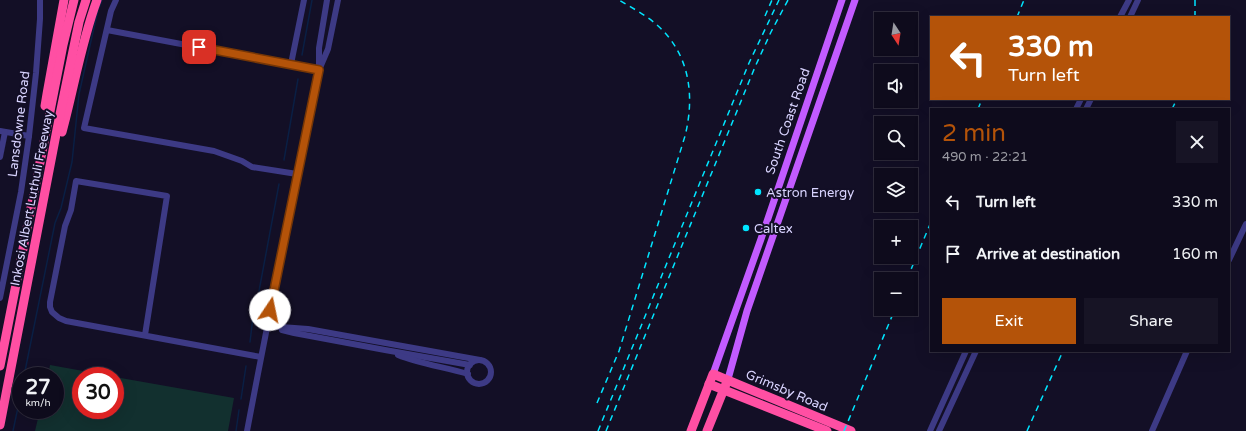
<!DOCTYPE html>
<html lang="en">
<head>
<meta charset="utf-8">
<style>
	body { margin:0; font-family:"Varela Round",sans-serif; background:#171425; color:#f1f3f6; height:100vh; display:flex; flex-direction:column; font-size:15px; white-space:nowrap }
	* { box-sizing:border-box; margin:0 }
	p { font-size:13px; color:#9b9ba3 }
	.icon { flex:none; width:22px; height:22px; fill:none; stroke:currentColor; stroke-width:2; stroke-linecap:round; stroke-linejoin:round }
	.map { position:relative; flex:1; overflow:hidden }
	.panel { position:absolute; left:930px; top:108px; width:300px; height:244px; display:flex; flex-direction:column; background:#0e0b1c; border-radius:0px; box-shadow:0 4px 16px #0002,0 0 0 1px #2e2b3b }
	.panel>* { flex:none }
	.top-card { position:absolute; left:930px; top:16px; width:300px; height:84px; border-radius:0px; box-shadow:0 4px 16px #0002,0 0 0 1px #2e2b3b; background:#b45309; color:#fff; overflow:hidden }
	.needle { width:26px; rotate:168deg }
	.fabs { position:absolute; left:874px; top:12px; display:grid; gap:8px }
	.fabs a { display:grid; place-items:center; width:44px; height:44px; border-radius:0px; background:#0e0b1c; box-shadow:0 4px 16px #0002,0 0 0 1px #2e2b3b; font-size:20px }
	.speed { position:absolute; left:12px; top:367px; display:flex; gap:8px; font-size:20px; font-weight:700; text-align:center }
	.speed>* { display:grid; place-content:center; width:52px; height:52px; border-radius:50%; background:#0e0b1c; box-shadow:0 4px 16px #0002,0 0 0 1px #2e2b3b; line-height:1 }
	.speed small { font-size:10px; font-weight:400 }
	.speed .limit { border:6px solid #d22; background:#fff; color:#111 }
	.pin { position:absolute; display:grid; place-items:center; width:34px; height:34px; color:#fff; margin:-17px; border-radius:8px; box-shadow:0 2px 6px #0006 }
	.me { position:absolute; width:44px; margin:-22px; rotate:11deg; stroke-linejoin:round; filter:drop-shadow(0 0 3px #0008) }
	.turn { display:flex; align-items:center; gap:14px; height:84px; padding:0 12px; font-size:18px }
	.turn .icon { width:52px; height:52px; stroke-width:2.5 }
	.turn b { display:block; font-size:28px; line-height:34px }
	.round { display:grid; place-items:center; flex:none; width:42px; height:42px; border-radius:0px; background:#171425 }
	.summary { display:flex; align-items:center; justify-content:space-between; height:68px; padding:0 12px }
	h1 { font-size:24px; font-weight:600; line-height:30px; color:#b45309 }
	.cta { display:flex; gap:8px; margin-top:auto; padding:8px 12px }
	.cta a { flex:1; height:46px; border-radius:0px; background:#b45309; color:#fff; font-size:16px; font-weight:600; line-height:46px; text-align:center }
	.cta a+a { background:#171425; color:#f1f3f6 }
	ul { padding:0; list-style:none }
	li { display:flex; align-items:center; gap:12px; height:52px; padding:0 12px }
	li div { flex:1 }
	li b { display:block; font-size:15px }
	li em { font-style:normal }
	.map>svg:first-child { display:block }
	.green { fill:#12302f }
	.lines { fill:none; stroke-linecap:round; stroke-linejoin:round }
	.stream { stroke:#0a1f44; stroke-width:1.5 }
	.minor { stroke:#3d3a85; stroke-width:6 }
	.major { stroke:#c25bff; stroke-width:7 }
	.highway { stroke:#ff4fa3; stroke-width:9 }
	.rail { stroke:#00e5ff; stroke-width:1.5; stroke-dasharray:6 5; stroke-linecap:butt }
	.route-casing { stroke:#753606; stroke-width:10 }
	.route { stroke:#b45309; stroke-width:7 }
	.poi-dot { fill:#00e5ff; stroke:#130f26; stroke-width:1.5 }
	.labels { text-anchor:middle; stroke-width:4; stroke-linejoin:round; paint-order:stroke }
	.street-label { font-size:13px; fill:#d9d4ff; stroke:#130f26 }
	.poi-label { font-size:13px; fill:#d9d4ff; stroke:#130f26; text-anchor:start }
</style>
</head>
<body>
<div class="map">
<svg width="1246" height="431" viewBox="0 0 1246 431">
	<rect width="100%" height="100%" fill="#130f26"/>
	<polygon class="green" points="50,365 111,376 81,376 81,410 115,410 115,377 234,398 228,431 35,431 40,410 55,410 55,376 48,376"/>
	<g class="lines">
		<g class="stream">
			<polyline points="302,55 312,0"/>
			<polyline points="284,160 298,79"/>
			<polyline points="259,291 279,184"/>
			<polyline points="250,342 253,317"/>
			<polyline points="24,376 55,223 61,208 72,162 79,94 98,10 102,0"/>
			<polyline points="241,399 246,366"/>
			<polyline points="13,431 21,393"/>
			<polyline points="236,431 239,410"/>
		</g>
		<g class="minor">
			<polyline points="116,0 111,11 84,128 214,151 242,161 252,167 297,174"/>
			<polyline points="1120,17 1129,0"/>
			<polyline points="1130,17 1138,0"/>
			<polyline points="107,30 319,70"/>
			<polyline points="291,64 304,0"/>
			<polyline points="319,66 319,48 327,0"/>
			<polyline points="1076,109 1081,99"/>
			<polyline points="1086,109 1091,99"/>
			<polyline points="0,131 29,136"/>
			<polyline points="0,157 5,132"/>
			<polyline points="1229,260 1246,224"/>
			<polyline points="0,298 21,192 29,136 36,73 40,19 40,0"/>
			<polyline points="267,326 308,329 480,360"/>
			<polyline points="282,330 294,333 385,350 470,365"/>
			<polyline points="145,335 167,196 76,181 71,210 65,226 50,302 50,307 52,312 59,318 66,321 261,357"/>
			<path d="M398,355C420,364 445,367 468,374"/>
			<circle cx="479" cy="372" r="12"/>
			<polyline points="247,431 256,384 297,174 319,70 328,49 338,0"/>
			<polyline points="930,431 966,351"/>
			<polyline points="939,431 976,351"/>
			<polyline points="1152,431 1187,351"/>
		</g>
		<g class="major">
			<polyline points="713,374 761,239 842,0"/>
			<polyline points="728,379 747,311 855,0"/>
		</g>
		<g class="highway">
			<polyline points="45,106 47,94 64,0"/>
			<path d="M62,132C74,88 81,43 97,0"/>
			<polyline points="0,366 63,45 74,0"/>
			<polyline points="709,384 827,431"/>
			<polyline points="0,425 59,119 79,22 86,0"/>
			<polyline points="691,431 713,374 851,431"/>
			<polyline points="707,431 726,384"/>
		</g>
		<g class="rail">
			<polyline points="1195,0 1195,17"/>
			<polyline points="765,16 772,0"/>
			<polyline points="1017,17 1024,0"/>
			<polyline points="978,109 982,99"/>
			<polyline points="1172,109 1177,99"/>
			<polyline points="907,279 931,222"/>
			<path d="M597,403L619,351L685,136C695,96 690,54 657,25C646,15 632,8 619,0"/>
			<polyline points="598,431 749,63 779,0"/>
			<polyline points="606,431 755,67 771,32 788,0"/>
			<polyline points="844,431 895,309"/>
			<polyline points="1027,431 1063,351"/>
		</g>
	</g>
	<g class="lines">
		<g class="route-casing">
			<polyline id="route" points="199,47 319,70 270,310"/>
		</g>
		<use href="#route" class="route"/>
	</g>
	<g class="poi-dot">
		<circle cx="758" cy="192" r="4"/>
		<circle cx="746" cy="228" r="4"/>
	</g>
	<g class="labels">
		<g class="street-label">
			<text transform="translate(787 121) rotate(-71)" y="5">South Coast Road</text>
			<text transform="translate(18 124) rotate(-83)" y="5">Lansdowne Road</text>
			<text transform="translate(31 198) rotate(-79)" y="5">Inkosi Albert Luthuli Freeway</text>
			<text transform="translate(787 390) rotate(23)" y="5">Grimsby Road</text>
		</g>
		<g class="poi-label">
			<text x="766" y="197">Astron Energy</text>
			<text x="754" y="233">Caltex</text>
		</g>
	</g>
</svg>
<div class="fabs">
<a><svg class="needle" viewBox="-14 -14 28 28"><path d="M0-13l5 13h-10z" fill="#e53935"/><path d="M0 13l5-13h-10z" fill="#9b9ba3"/></svg></a>
<a><svg class="icon" aria-label="sound" viewBox="0 0 24 24"><path d="M4 9h4l5-4v14l-5-4H4zM17 9q2 3 0 6"/></svg></a>
<a><svg class="icon" aria-label="search" viewBox="0 0 24 24"><circle cx="10" cy="10" r="6"/><path d="M15 15l6 6"/></svg></a>
<a><svg class="icon" aria-label="layers" viewBox="0 0 24 24"><path d="M12 4l9 5-9 5-9-5zM3 14l9 5 9-5"/></svg></a>
<a>+</a>
<a>−</a>
</div>
<div class="speed"><div>27<small>km/h</small></div><div class="limit">30</div></div>
<div class="pin" style="left:199px;top:47px;background:#d93025"><svg class="icon" aria-label="arrive" viewBox="0 0 24 24"><path d="M6 21V4h12l-3 4 3 4H6"/></svg></div>
<svg class="me" style="left:270px;top:310px" viewBox="-20 -20 40 40"><circle r="19" fill="#fff"/><path d="M0-13L10 11 0 6-10 11z" fill="#b45309"/></svg>
<div class="top-card">
<div class="turn"><svg class="icon" aria-label="left" viewBox="0 0 24 24"><path d="M17 20v-9H6M10 6l-5 5 5 5"/></svg><div><b>330 m</b>Turn left</div></div>
</div>
<section class="panel">
<div class="summary"><div><h1>2 min</h1><p>490 m · 22:21</p></div><a class="round"><svg class="icon" aria-label="close" viewBox="0 0 24 24"><path d="M6 6l12 12M18 6L6 18"/></svg></a></div>
<ul>
<li><svg class="icon" aria-label="left" viewBox="0 0 24 24"><path d="M17 20v-9H6M10 6l-5 5 5 5"/></svg><div><b>Turn left</b></div><em>330 m</em></li>
<li><svg class="icon" aria-label="arrive" viewBox="0 0 24 24"><path d="M6 21V4h12l-3 4 3 4H6"/></svg><div><b>Arrive at destination</b></div><em>160 m</em></li>
</ul>
<div class="cta"><a>Exit</a><a>Share</a></div>
</section>
</div>
</body>
</html>
